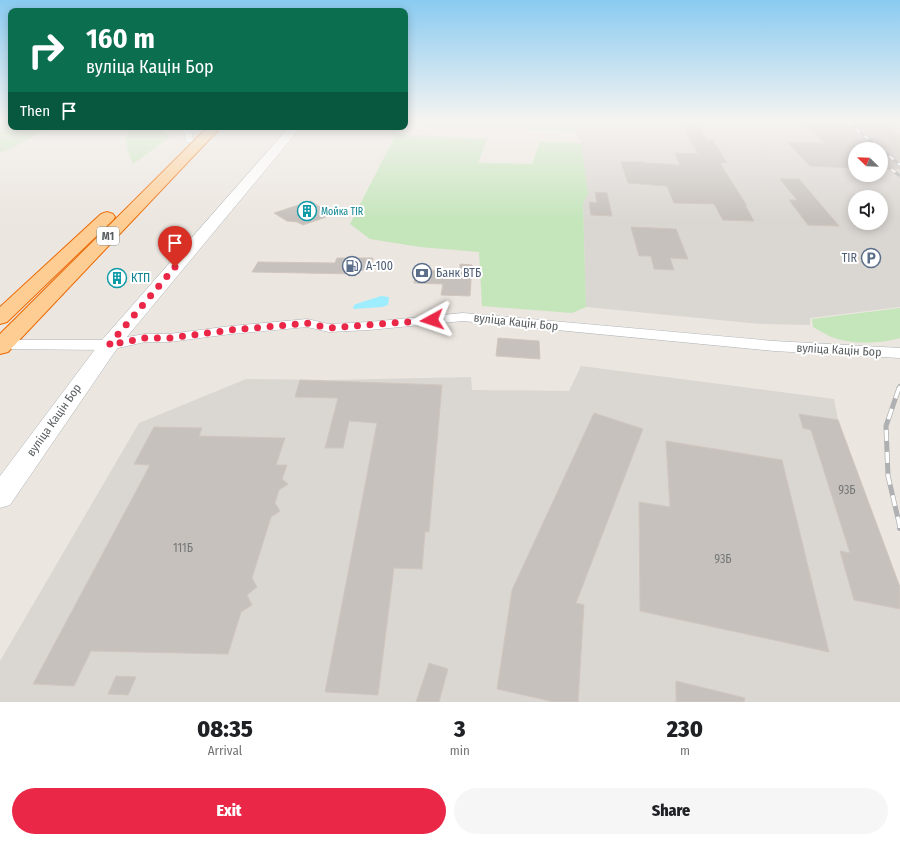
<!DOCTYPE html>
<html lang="en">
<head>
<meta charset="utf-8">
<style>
	body { margin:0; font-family:"Fira Sans Condensed",sans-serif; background:#f6f6f6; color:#202124; height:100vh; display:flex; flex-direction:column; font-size:15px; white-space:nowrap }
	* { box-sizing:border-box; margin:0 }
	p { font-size:13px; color:#757577 }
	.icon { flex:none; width:22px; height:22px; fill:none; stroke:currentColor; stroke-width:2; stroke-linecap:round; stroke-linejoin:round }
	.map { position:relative; height:702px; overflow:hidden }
	.side { display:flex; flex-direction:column; background:#fff; flex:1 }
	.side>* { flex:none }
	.guide { position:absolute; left:8px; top:8px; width:400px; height:122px; border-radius:8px; box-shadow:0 2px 10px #0003; background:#0b6e4f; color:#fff; overflow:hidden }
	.needle { width:26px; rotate:293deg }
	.buttons { position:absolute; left:848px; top:142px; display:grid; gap:8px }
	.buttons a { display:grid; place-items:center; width:40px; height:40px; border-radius:50%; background:#fff; box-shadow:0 2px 10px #0003; font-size:20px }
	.pin { position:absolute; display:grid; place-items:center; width:34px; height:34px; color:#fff; margin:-41px -17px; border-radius:50% 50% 50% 0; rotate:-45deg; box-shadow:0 0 4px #0007 }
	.pin .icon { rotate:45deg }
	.me { position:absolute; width:44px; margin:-22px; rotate:265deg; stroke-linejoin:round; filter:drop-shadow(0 0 3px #0008) }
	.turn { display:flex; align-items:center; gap:14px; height:84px; padding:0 12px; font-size:18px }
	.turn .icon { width:52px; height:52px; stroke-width:2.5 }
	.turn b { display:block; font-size:28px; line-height:34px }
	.then { display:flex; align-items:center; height:38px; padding:0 12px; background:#0003; gap:8px; font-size:15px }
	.eta { display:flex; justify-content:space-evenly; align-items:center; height:68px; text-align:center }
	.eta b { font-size:24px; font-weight:800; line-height:28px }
	.action { display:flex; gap:8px; margin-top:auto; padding:8px 12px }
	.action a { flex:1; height:46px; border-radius:24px; background:#eb2748; color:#fff; font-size:16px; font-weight:800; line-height:46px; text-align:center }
	.action a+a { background:#f6f6f6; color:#202124 }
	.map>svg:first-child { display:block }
	.industrial { fill:#dad6d2; fill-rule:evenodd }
	.green { fill:#c5e5bb }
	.water { fill:#9dedff }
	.building { fill:#c7c1bd; stroke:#d1c6be }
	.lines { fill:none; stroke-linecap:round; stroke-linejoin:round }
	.minor-casing { stroke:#aeb3b6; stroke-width:1 }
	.secondary-casing { stroke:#adb3b6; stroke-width:1 }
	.trunk-casing { stroke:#ec6800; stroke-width:2 }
	.minor { fill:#fff; fill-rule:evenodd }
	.secondary { fill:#fff; fill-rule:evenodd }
	.trunk { fill:#fecd94; fill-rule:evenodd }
	.rail-far3-casing { stroke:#afb0b1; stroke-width:3 }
	.rail-far2-casing { stroke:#afb0b1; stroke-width:4.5 }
	.rail-far1-casing { stroke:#afb0b1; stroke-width:5 }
	.rail-casing { stroke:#afb0b1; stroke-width:6 }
	.rail-far3 { stroke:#fff; stroke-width:2; stroke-dasharray:5.5; stroke-linecap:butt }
	.rail-far2 { stroke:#fff; stroke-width:3; stroke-dasharray:8; stroke-linecap:butt }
	.rail-far1 { stroke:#fff; stroke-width:3.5; stroke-dasharray:11; stroke-linecap:butt }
	.rail { stroke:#fff; stroke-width:4.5; stroke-dasharray:14; stroke-linecap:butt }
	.route { stroke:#eb2748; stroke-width:7; stroke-dasharray:0 12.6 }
	.labels { text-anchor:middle; stroke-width:4; stroke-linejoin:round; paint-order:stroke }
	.far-culture-label { font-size:10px; fill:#0d838f; stroke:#fff; text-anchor:start }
	.shield { fill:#fff; stroke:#8b8f90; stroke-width:1 }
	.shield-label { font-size:11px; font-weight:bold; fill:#595f61 }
	.service-label { font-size:12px; fill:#4e5e75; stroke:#fff; text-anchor:start }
	.culture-label { font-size:12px; fill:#0d838f; stroke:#fff; text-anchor:start }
	.street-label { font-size:12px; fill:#595f61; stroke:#fff }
	.near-number-label { font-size:12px; fill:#747878 }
</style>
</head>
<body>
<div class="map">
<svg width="900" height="702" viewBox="0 0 900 702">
	<rect width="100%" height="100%" fill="#ece6e0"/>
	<g class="industrial">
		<path d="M574,122H900V307L810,318V325L760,324L586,307L583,203L588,194L581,143L576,131ZM855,149H881V175H855ZM855,197H881V223H855Z"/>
		<polygon points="581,366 834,399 838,420 900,587 900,702 0,702 0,661 139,423 246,379 330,380 471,377 472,390 569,391"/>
	</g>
	<g class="green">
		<path d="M0,122H11V127H41L46,131C29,135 17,149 0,152Z"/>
		<polygon points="405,122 574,122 576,131 405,126"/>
		<path d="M148,128L162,130L170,137L133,164C128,151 122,141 130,129Z"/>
		<polygon points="396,134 487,139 478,163 532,164 540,142 581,143 588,194 583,203 586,307 572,313 482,306 479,252 420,247 370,239 350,224"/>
		<path d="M900,308V338C879,344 850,345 829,336C824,333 818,330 813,327L812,319Z"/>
	</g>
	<polygon class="water" points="381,296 389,297 388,305 382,307 353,309 354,305 356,304"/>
	<g class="building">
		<polygon points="681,122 696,122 707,140 713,140 727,163 720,163 747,206 745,205 754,221 723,220 714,204 674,203 667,186 628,183 621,162 643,162 644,163 680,165 675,153 698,154"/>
		<polygon points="802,122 885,124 900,135 900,169 881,169 881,149 855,149 855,168 810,166 787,142 825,143"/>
		<polygon points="780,179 799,179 839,226 808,225 789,200 797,200"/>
		<polygon points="595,192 607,193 612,216 591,215 589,202 597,203"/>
		<polygon points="311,201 332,215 303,225 297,222 287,221 274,213"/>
		<polygon points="631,227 676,229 688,259 670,258 674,270 654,269 651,256 639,256"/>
		<polygon points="337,258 373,258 370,270 356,270 355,274 252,272 258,262 335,263"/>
		<polygon points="460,264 472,265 470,296 441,295 443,284 414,283 416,270 460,271"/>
		<polygon points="498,338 539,341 540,359 496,356"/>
		<polygon points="300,380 442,385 429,532 425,532 422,569 394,568 378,695 325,692 377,423 349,421 343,448 325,448 338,398 295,397"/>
		<polygon points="594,413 643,429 576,603 584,605 578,702 554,702 497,689 512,590"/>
		<polygon points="799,414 838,420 900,587 900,609 854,600 840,551 850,553 811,430 803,428"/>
		<polygon points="154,427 202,428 199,436 285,438 276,465 287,465 282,479 288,484 279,490 275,503 280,511 271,517 252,578 257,587 247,595 252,605 241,612 228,654 91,651 74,686 33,684 150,465 134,464"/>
		<polygon points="666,441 782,460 829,652 640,611 639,502 670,507"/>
		<polygon points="429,663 448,669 439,702 416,702"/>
		<polygon points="116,676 136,677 128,695 108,694"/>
		<polygon points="676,681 745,698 744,702 676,702"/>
	</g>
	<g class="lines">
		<g class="minor-casing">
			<g id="minor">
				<polygon points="181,127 191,128 193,140 192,142 186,142 184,131"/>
				<polygon points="463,313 774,341 900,348 900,358 774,351 463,321 369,330 329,332 307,327 231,334 169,342 145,342 109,350 0,349 0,341 2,340 109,340 145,334 169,334 231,326 307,319 329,324 369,322"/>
			</g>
		</g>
		<g class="secondary-casing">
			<polygon id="secondary" points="289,127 301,127 116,350 10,505 0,508 0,476 102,340"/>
		</g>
		<g class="trunk-casing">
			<g id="trunk">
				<polygon points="208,127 221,127 8,352 0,354 0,334"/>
				<polygon points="107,212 113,214 115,217 113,220 7,322 0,324 0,307 101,214"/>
			</g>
		</g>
		<use href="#minor" class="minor"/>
		<use href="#secondary" class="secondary"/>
		<use href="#trunk" class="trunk"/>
		<g class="rail-far3-casing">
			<g id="rail-far3">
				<polyline points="847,122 881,149"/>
				<polyline points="881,149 900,165"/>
				<polyline points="891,169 900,176"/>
			</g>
		</g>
		<g class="rail-far2-casing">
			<polyline id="rail-far2" points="899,389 900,386"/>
		</g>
		<g class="rail-far1-casing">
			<polyline id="rail-far1" points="899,388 886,426 888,476 900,527"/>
		</g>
		<g class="rail-casing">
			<polyline id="rail" points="900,526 900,528"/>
		</g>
		<use href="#rail-far3" class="rail-far3"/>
		<use href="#rail-far2" class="rail-far2"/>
		<use href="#rail-far1" class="rail-far1"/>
		<use href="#rail" class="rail"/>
	</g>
	<linearGradient id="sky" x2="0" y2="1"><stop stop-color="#8acbf1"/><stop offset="0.55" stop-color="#f6f4f1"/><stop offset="1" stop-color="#f6f4f1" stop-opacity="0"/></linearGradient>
	<rect width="900" height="220" fill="url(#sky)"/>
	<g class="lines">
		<polyline class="route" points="175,267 109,345 145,338 169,338 231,330 288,325 307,323 329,328 432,320"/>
	</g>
	<defs>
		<g id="building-ring" transform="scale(1)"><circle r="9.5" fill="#fff" stroke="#0f9aa8" stroke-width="1.5"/><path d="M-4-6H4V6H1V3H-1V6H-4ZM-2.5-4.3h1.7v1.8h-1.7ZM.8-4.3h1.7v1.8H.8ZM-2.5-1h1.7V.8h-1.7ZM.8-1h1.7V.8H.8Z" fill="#0f9aa8"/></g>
		<g id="parking-ring" transform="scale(1)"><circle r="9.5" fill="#fff" stroke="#5c6f8a" stroke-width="1.5"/><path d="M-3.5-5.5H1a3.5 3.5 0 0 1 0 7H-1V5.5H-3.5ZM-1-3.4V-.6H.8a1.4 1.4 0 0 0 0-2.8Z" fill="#5c6f8a"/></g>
		<g id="fuel-ring" transform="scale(1)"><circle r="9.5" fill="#fff" stroke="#5c6f8a" stroke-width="1.5"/><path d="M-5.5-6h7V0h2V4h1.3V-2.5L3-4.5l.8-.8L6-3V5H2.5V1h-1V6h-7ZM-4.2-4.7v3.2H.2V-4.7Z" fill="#5c6f8a"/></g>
		<g id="bank-ring" transform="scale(1)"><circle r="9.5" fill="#fff" stroke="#5c6f8a" stroke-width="1.5"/><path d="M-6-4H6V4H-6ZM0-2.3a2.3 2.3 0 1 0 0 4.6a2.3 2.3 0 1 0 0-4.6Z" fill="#5c6f8a"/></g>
	</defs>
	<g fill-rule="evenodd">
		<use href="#building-ring" x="307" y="211"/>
		<use href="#parking-ring" x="871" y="258"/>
		<use href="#fuel-ring" x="352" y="266"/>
		<use href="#bank-ring" x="422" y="273"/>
		<use href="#building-ring" x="117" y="278"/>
	</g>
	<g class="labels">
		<g class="far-culture-label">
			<text x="321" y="215">Мойка TIR</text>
		</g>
		<rect class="shield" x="97" y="227" width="22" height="18" rx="3"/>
		<g class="shield-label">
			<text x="108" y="240">М1</text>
		</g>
		<g class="service-label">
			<text x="857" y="262" text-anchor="end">TIR</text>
			<text x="366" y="270">А-100</text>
			<text x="436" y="277">Банк ВТБ</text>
		</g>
		<g class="culture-label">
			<text x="131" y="282">КТП</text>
		</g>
		<g class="street-label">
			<text transform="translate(516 322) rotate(6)" y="4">вуліца Кацін Бор</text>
			<text transform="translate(839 350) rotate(3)" y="4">вуліца Кацін Бор</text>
			<text transform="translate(54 420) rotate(-55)" y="4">вуліца Кацін Бор</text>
		</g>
		<g class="near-number-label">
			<text x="847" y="494">93Б</text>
			<text x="183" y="552">111Б</text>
			<text x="723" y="563">93Б</text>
		</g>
	</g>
</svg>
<div class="buttons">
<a><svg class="needle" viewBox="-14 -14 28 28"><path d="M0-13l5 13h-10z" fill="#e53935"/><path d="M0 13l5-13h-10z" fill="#757577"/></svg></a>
<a><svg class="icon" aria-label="sound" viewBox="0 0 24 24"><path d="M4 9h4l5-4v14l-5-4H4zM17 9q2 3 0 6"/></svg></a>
</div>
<div class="pin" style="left:175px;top:267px;background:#d93025"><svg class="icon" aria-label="arrive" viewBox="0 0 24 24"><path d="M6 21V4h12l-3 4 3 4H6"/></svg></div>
<svg class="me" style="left:432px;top:320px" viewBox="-20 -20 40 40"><path d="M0-17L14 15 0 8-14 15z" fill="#eb2748" stroke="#fff" stroke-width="4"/></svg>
<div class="guide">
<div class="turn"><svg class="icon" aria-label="right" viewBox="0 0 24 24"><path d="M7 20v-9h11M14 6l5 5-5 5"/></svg><div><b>160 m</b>вуліца Кацін Бор</div></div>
<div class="then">Then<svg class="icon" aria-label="arrive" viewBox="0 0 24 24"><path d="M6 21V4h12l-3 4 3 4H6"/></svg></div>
</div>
</div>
<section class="side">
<div class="eta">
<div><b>08:35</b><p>Arrival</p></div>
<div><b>3</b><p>min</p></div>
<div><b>230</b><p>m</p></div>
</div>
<div class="action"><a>Exit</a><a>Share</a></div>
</section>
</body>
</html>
